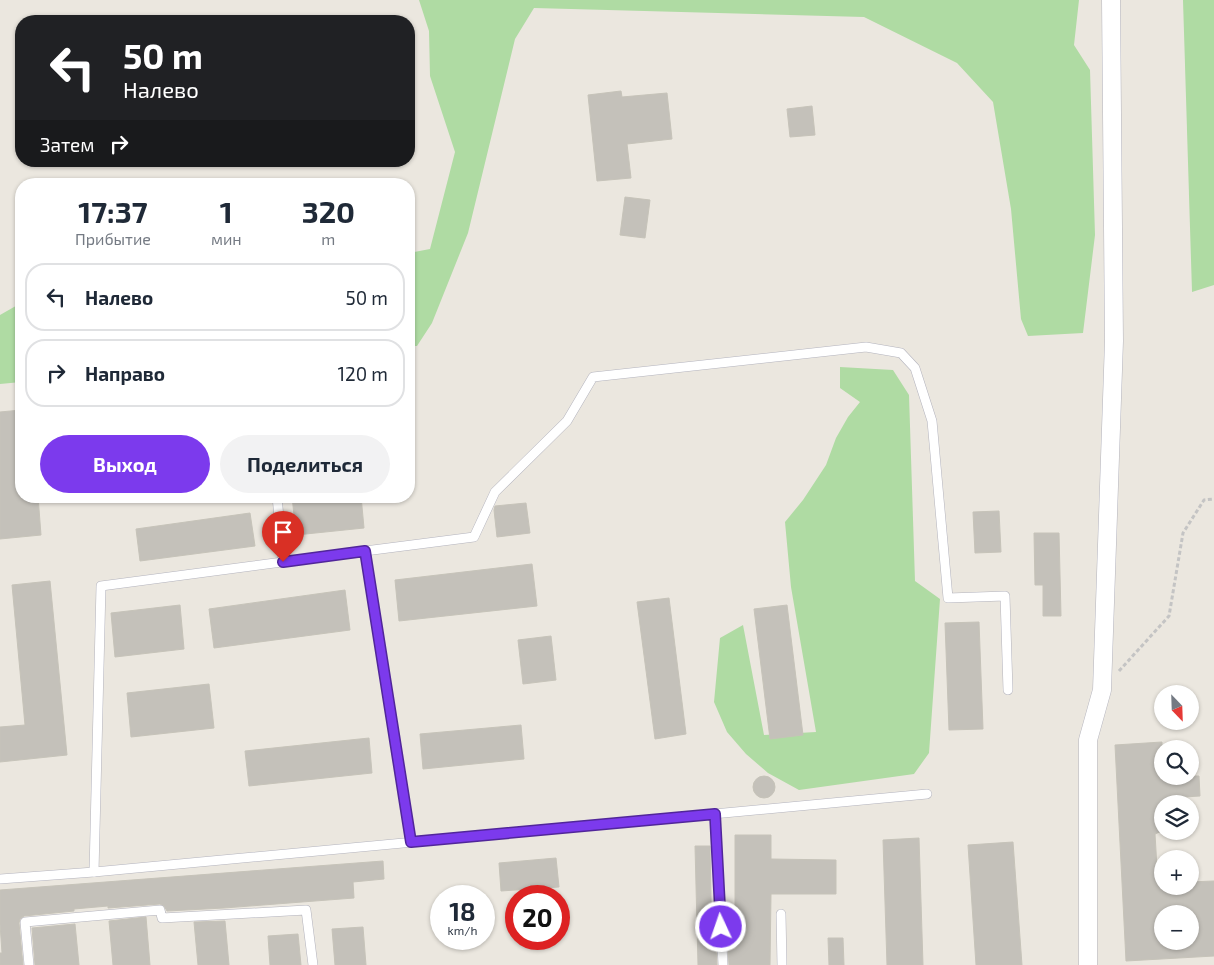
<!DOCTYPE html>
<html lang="ru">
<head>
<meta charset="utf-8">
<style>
	body { margin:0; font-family:"Exo 2",sans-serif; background:#f2f2f3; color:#1f2937; height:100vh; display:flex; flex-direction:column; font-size:19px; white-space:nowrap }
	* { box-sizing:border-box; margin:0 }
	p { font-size:16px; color:#747a83 }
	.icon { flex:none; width:28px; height:28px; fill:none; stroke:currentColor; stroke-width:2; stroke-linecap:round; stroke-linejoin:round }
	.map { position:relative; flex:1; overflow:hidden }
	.panel { position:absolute; left:15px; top:178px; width:400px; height:325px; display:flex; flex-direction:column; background:#fff; border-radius:20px; box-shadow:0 1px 4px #0004 }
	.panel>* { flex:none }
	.hud { position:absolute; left:15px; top:15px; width:400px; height:152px; border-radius:20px; box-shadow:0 1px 4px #0004; background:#202124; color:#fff; overflow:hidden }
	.needle { width:32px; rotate:157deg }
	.controls { position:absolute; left:1154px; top:685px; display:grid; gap:10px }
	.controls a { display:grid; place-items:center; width:45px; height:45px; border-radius:50%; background:#fff; box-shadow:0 1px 4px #0004; font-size:25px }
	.speed { position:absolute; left:430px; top:885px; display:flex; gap:10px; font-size:25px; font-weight:700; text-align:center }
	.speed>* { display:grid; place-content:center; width:65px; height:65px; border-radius:50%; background:#fff; box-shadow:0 1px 4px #0004; line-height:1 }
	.speed small { font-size:12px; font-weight:400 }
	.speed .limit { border:8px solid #d22; background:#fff; color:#111 }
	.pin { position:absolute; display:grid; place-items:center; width:42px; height:42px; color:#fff; margin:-51px -21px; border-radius:50% 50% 50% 0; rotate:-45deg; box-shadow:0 0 5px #0007 }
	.pin .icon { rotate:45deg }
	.me { position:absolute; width:55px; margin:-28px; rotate:357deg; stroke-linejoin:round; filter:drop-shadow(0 0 4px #0008) }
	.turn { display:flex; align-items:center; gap:18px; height:105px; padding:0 25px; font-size:22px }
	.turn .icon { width:65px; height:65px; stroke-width:2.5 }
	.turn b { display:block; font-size:35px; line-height:42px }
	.then { display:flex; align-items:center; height:48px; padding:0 25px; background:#0003; gap:10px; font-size:19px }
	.eta { display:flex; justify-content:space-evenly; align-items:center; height:85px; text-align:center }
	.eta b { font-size:30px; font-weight:700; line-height:35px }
	.cta { display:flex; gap:10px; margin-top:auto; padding:10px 25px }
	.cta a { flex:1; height:58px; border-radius:30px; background:#7c3aed; color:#fff; font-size:20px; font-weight:700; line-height:58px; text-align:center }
	.cta a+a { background:#f2f2f3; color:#1f2937 }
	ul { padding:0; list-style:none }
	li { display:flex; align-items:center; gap:15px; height:68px; margin:0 10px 8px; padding:0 15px; border:2px solid #e0e1e3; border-radius:20px }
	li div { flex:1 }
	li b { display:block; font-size:19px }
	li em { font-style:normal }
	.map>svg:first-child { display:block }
	.green { fill:#afdba3 }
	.building { fill:#c4c1ba; stroke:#c6c3b9; fill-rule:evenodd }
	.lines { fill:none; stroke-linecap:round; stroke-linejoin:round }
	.lane-casing { stroke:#b3b3bd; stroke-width:10 }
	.street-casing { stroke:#b3b3bd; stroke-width:19 }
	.path { stroke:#c4c4c4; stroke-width:3; stroke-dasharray:4 2.5; stroke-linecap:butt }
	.lane { stroke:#fff; stroke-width:9 }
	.street { stroke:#fff; stroke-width:18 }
	.route-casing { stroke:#51269a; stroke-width:12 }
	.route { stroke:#7c3aed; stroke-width:9 }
</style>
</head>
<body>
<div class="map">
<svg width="1214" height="965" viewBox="0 0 1214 965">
	<rect width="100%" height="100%" fill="#ebe7df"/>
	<g class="green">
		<polygon points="419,0 1079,0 1074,45 1090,70 1095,235 1083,333 1028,336 1021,319 1011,209 993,102 957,63 864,17 534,8 515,39 468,233 432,323 417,346 409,346 409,253 430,249 455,152 430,76 429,31"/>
		<polygon points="1183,0 1214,0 1214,285 1192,292"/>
		<polygon points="21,303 21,382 0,384 0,315"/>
		<polygon points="840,367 893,370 909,395 915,581 940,599 929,753 914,774 799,790 768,773 746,754 727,732 714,702 720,638 743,625 764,735 816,732 791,587 785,522 803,500 826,465 836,438 848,417 860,402 840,388"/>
	</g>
	<g class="building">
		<polygon points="621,91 622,97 667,93 672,139 627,144 631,178 597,181 588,95"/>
		<polygon points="812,106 815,135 790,137 787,109"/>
		<polygon points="625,197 650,200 645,238 620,235"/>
		<polygon points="21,410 21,496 38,496 41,535 0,539 0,412"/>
		<polygon points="292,496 361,496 364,528 296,535"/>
		<polygon points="526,503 530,533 497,537 494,510 495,506"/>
		<polygon points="999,511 1001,552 975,553 973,512"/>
		<polygon points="250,513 255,546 140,561 136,529"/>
		<polygon points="1034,533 1059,533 1061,616 1043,616 1043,585 1035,585"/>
		<polygon points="532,564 537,606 399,621 395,580"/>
		<polygon points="50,581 67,755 0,762 0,727 25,725 12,585"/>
		<polygon points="345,590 350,630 214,648 209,609"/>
		<polygon points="669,598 686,734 655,739 637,602"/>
		<polygon points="180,605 184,649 115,657 111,613"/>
		<polygon points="787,605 803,735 770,739 754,609"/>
		<polygon points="979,622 983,729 949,730 945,623"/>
		<polygon points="551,636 556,680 523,684 518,640"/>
		<polygon points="209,684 214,728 131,737 127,693"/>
		<polygon points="521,725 524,759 423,769 420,734"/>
		<polygon points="369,738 372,773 249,786 245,751"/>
		<path d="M1162,742V776H1199L1200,796L1184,797L1182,804H1162V831L1155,834L1158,884H1162V886H1190V882L1214,881V956L1126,961L1115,745ZM1162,914H1190V941H1162Z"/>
		<circle cx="764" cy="787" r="11"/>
		<polygon points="735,835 771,835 771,859 836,860 836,894 771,894 770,965 729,965 728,949 735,949"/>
		<polygon points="919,838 923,965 887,965 883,840"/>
		<polygon points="1013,842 1022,965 976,965 968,845"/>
		<polygon points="695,846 710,846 712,949 716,949 717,965 698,965"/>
		<polygon points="556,858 559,887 501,891 499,863"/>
		<polygon points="383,861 384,879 353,882 354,898 224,908 167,911 164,906 160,904 108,908 108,906 74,909 74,911 24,916 20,919 19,923 23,965 0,965 0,953 2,953 0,924 0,890"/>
		<polygon points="146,917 150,965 113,965 109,921"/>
		<polygon points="225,921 229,965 198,965 194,922"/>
		<polygon points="75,924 79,965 35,965 32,928"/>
		<polygon points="363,927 366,965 335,965 332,929"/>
		<polygon points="298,934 301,965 270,965 268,936"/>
		<polygon points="828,938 843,938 844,965 829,965"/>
	</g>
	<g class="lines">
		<g class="lane-casing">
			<g id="lane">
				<polyline points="277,496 283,562"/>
				<polyline points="365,551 474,537 495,492 567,421 593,377 866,347 901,353 915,368 932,421 948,598 1005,596 1008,690"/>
				<polyline points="715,814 723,965"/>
				<polyline points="94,872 101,586 365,551 411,842"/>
				<polyline points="0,879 94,872 927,794"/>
				<polyline points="781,914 782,965"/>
				<polyline points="29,965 25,922 160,910 162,918 306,910 313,965"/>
			</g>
		</g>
		<g class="street-casing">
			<polyline id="street" points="1088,965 1088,740 1102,690 1114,341 1111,0"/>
		</g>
		<polyline class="path" points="1119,671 1169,616 1183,533 1204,500 1214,499"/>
		<use href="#lane" class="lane"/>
		<use href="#street" class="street"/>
	</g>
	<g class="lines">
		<g class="route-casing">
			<polyline id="route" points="283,562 365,551 411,842 715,814 721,927"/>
		</g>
		<use href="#route" class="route"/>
	</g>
</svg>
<div class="controls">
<a><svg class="needle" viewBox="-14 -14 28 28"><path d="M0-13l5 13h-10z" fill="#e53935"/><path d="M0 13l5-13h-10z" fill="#747a83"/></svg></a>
<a><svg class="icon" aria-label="search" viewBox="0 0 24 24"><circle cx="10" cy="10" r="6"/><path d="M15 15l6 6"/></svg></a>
<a><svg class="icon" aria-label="layers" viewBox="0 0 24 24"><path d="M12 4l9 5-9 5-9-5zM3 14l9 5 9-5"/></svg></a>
<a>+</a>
<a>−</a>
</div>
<div class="speed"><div>18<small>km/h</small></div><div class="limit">20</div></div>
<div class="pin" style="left:283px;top:562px;background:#d93025"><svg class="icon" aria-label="arrive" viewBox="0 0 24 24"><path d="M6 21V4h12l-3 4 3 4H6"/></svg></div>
<svg class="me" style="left:721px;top:927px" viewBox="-20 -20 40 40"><circle r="17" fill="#7c3aed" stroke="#fff" stroke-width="3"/><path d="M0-11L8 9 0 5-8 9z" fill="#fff"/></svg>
<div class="hud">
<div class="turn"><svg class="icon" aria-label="left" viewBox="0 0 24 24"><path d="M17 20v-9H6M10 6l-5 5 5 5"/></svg><div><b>50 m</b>Налево</div></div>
<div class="then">Затем<svg class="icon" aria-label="right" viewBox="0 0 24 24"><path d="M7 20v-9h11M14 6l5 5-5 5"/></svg></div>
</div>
<section class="panel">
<div class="eta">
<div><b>17:37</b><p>Прибытие</p></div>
<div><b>1</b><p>мин</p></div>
<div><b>320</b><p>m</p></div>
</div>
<ul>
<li><svg class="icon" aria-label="left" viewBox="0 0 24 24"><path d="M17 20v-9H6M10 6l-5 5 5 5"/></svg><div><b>Налево</b></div><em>50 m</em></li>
<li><svg class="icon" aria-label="right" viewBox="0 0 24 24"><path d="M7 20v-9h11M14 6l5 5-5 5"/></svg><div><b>Направо</b></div><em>120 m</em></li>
</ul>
<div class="cta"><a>Выход</a><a>Поделиться</a></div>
</section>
</div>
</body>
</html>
